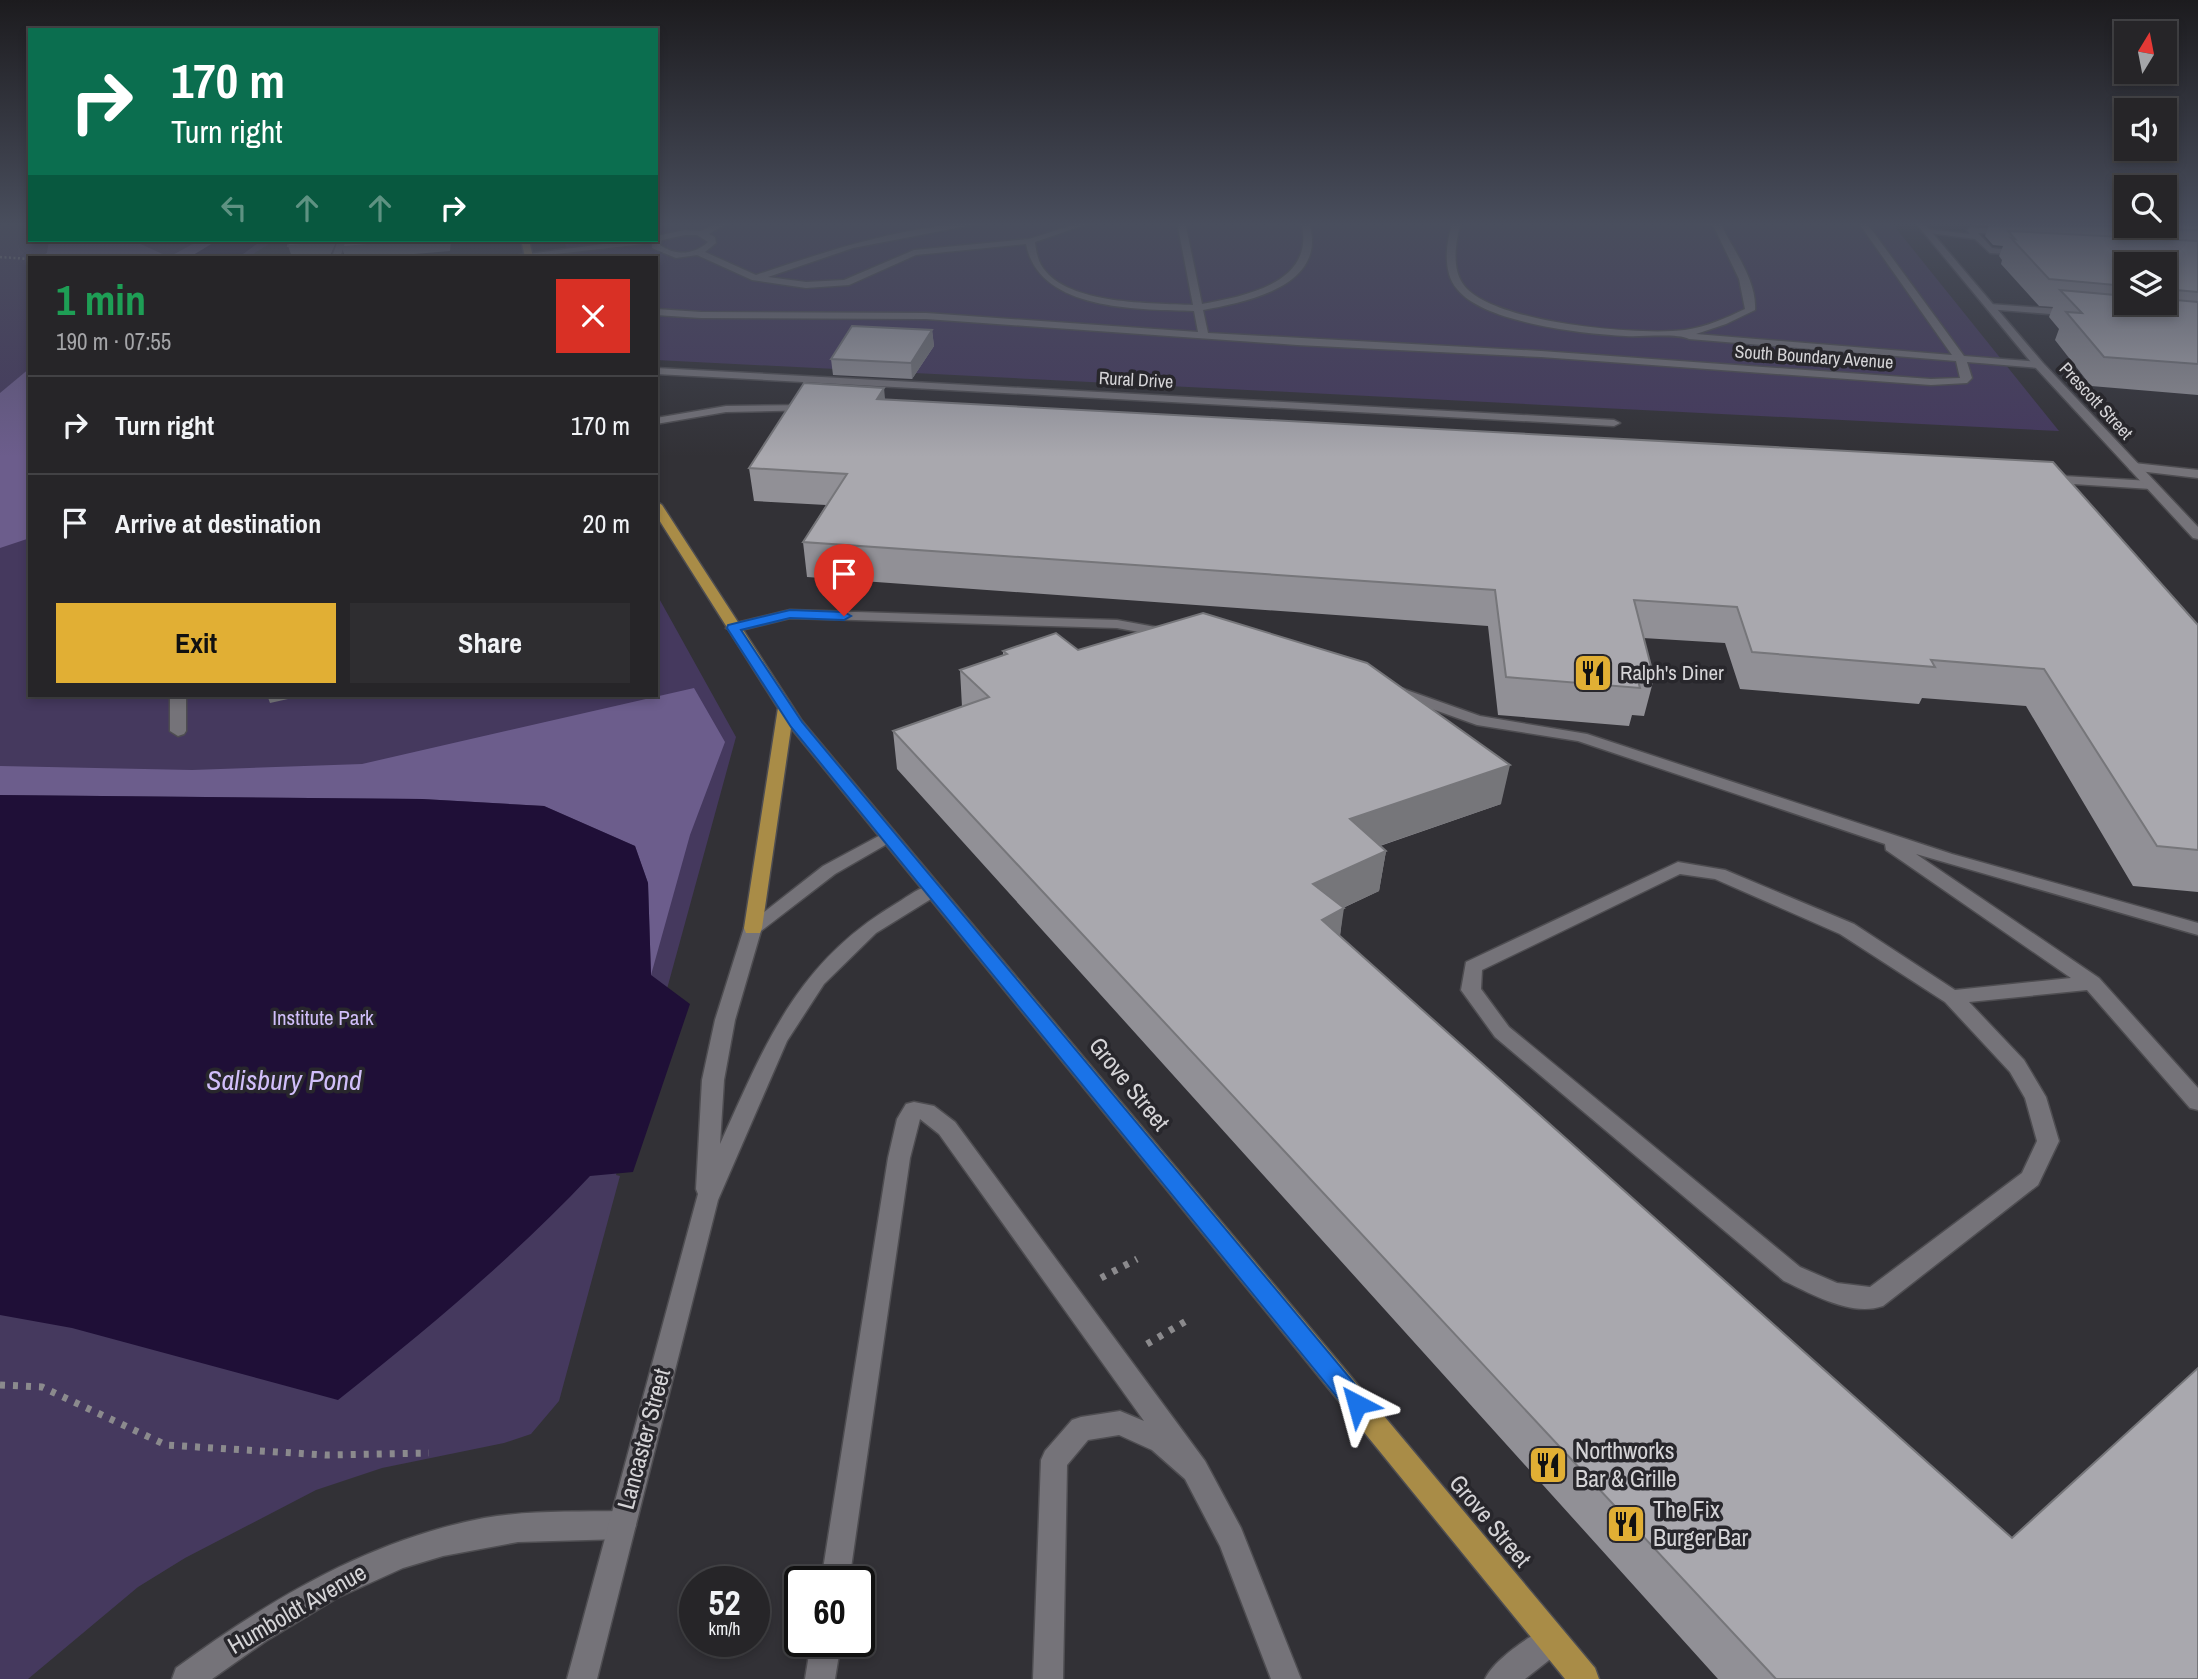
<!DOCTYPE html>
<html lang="en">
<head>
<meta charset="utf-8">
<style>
	body { margin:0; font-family:"Archivo Narrow",sans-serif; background:#2e2d30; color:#f1f3f6; height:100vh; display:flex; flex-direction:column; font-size:26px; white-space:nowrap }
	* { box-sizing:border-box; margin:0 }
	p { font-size:23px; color:#a4a5a8 }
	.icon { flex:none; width:38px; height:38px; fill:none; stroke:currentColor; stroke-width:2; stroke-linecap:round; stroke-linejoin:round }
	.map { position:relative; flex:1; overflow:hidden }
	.side { position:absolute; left:28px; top:256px; width:630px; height:441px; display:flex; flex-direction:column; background:#262528; border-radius:0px; box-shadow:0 4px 10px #0003,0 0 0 2px #424245 }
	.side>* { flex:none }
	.top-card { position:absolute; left:28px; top:28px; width:630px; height:214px; border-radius:0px; box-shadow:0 4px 10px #0003,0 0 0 2px #424245; background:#0b6e4f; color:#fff; overflow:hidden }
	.needle { width:46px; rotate:10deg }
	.fabs { position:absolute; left:2114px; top:21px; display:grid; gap:14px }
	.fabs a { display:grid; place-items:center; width:63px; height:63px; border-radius:0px; background:#262528; box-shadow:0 4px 10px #0003,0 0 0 2px #424245; font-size:35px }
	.speed { position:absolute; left:679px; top:1566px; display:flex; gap:14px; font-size:35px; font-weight:700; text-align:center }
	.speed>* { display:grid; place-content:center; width:91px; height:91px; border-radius:50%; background:#262528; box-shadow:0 4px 10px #0003,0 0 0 2px #424245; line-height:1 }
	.speed small { font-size:18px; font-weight:400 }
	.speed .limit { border:4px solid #111; border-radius:10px; background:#fff; color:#111 }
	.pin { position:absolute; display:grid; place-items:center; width:60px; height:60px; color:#fff; margin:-72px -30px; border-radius:50% 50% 50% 0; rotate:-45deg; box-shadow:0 0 7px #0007 }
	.pin .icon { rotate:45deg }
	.me { position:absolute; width:77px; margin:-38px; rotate:321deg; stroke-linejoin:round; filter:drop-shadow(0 0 5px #0008) }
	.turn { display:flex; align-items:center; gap:24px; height:147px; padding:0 28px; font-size:32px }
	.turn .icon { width:91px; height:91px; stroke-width:2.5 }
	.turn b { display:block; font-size:49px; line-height:60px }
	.lanes { display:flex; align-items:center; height:66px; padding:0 28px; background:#0003; justify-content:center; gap:35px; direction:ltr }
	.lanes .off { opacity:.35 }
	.round { display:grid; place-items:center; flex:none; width:74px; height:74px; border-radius:0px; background:#2e2d30 }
	.headline { display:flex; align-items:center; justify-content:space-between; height:119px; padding:0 28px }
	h1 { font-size:42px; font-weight:800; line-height:52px; color:#1e9e55 }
	.primary-button { display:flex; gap:14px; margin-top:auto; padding:14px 28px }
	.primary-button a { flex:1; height:80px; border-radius:0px; background:#e1af34; color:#111; font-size:28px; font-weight:800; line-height:80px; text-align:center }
	.primary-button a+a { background:#2e2d30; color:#f1f3f6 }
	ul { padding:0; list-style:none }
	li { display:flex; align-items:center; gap:21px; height:98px; padding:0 28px; border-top:2px solid #424245 }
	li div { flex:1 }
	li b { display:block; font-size:26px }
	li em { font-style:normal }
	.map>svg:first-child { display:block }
	.green { fill:#45395e }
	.forest { fill:#6c5d8c }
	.water { fill:#1f0f37 }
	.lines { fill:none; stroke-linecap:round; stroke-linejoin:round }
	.lane-casing { stroke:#4e4d51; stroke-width:3 }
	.street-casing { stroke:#4e4d51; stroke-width:3 }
	.secondary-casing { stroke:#4e4d51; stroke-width:3 }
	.primary-casing { stroke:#4e4d51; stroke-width:3 }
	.path-far1 { stroke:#8b8a8d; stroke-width:2.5; stroke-dasharray:2 2.5; stroke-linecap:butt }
	.path { stroke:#8b8a8d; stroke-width:7; stroke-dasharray:5 8; stroke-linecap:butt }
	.lane { fill:#757379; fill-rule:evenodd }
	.street { fill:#757379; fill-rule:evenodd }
	.secondary { fill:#757379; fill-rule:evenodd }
	.primary { fill:#a98c47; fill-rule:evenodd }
	.wall { fill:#919096; fill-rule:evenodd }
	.shaded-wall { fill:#76767a }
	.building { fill:#a9a8ae; stroke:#76767a; stroke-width:2 }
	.route { fill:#1a73e8; stroke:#114b97; stroke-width:2 }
	.labels { text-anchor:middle; stroke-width:7; stroke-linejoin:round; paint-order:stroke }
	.far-street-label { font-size:18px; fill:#d5d4d7; stroke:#28272c }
	.poi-label { font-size:21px; fill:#d5d4d7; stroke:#28272c; text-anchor:start }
	.park-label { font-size:21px; fill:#d1bffa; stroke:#28272c }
	.near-street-label { font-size:24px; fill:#d5d4d7; stroke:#28272c }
	.near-poi-label { font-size:24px; fill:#d5d4d7; stroke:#28272c; text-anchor:start }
	.near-water-label { font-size:28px; font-style:italic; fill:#d1bffa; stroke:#28272c }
</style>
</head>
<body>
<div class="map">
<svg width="2198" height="1679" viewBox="0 0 2198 1679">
	<rect width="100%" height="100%" fill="#323136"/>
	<g class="green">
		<polygon points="0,222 30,222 30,240 276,240 248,257 30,257 30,695 656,695 656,593 736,737 616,1175 620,1176 559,1401 531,1434 504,1443 382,1468 316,1490 185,1558 138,1587 28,1679 0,1679"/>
		<polygon points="656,222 1891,222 2059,431 656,360 656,257 571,257 563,240 656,240"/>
	</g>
	<g class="forest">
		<polygon points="49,240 132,240 169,257 200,240 218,240 190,257 40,257 47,253"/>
		<polygon points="30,368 30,538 0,548 0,393"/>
		<polygon points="694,688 725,742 690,835 651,975 648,883 635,846 544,806 422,799 0,795 0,766 192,770 362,764"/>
	</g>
	<g class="water">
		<polygon points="218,240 262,240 239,257 190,257"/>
		<path d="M0,795L422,799L544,806L635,846L648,883L651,975L690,1004L633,1172L590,1176C512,1259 426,1330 338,1400L72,1328L0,1315Z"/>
	</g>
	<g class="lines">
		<g class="lane-casing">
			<g id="lane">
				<path d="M719,222H729L709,234L715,237L716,243L705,252L756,275C815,255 872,236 933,227C951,224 969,221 987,222L853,248L768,277L806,282L844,280L914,250L1029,239L1082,222H1093L1035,242C1036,251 1038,261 1043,268C1069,305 1152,303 1193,305L1177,222H1185L1202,304C1245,296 1317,283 1301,222H1309C1329,286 1247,302 1203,310L1208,333L1541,351L1931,379L1960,378L1956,361L1689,339C1677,333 1642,337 1626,336C1584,334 1484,323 1457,289C1442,272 1446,241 1453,222H1461C1456,240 1451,267 1463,284C1489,323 1640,336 1685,330C1706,327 1726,318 1745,309L1739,279L1713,225L1687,222H1720C1732,249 1757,279 1755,310L1726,324L1696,334L1952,355L1858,222H1866L1964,356L2039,362L2044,365L2039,368L1967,362L1972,378L1967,383L1931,385L1541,357L1297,345L926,319L701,318L656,315V309L701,312L926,313L1198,332L1194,311C1140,309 1039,312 1026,244L916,255L849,285L806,288L752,280L697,255L676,258L652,248V243L530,257H506L633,240H656V236L685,230L701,231ZM685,235H697L708,242C694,255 675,256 660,245L662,240Z"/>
				<polygon points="1971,227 2014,230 2011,235 1978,233 1992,248 2027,252 2023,255 1990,253 1975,239 1922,232 1926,229 1970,234 1967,230"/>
				<polygon points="338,240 346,240 340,257 332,257"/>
				<polygon points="1990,304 2074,310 2079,313 2074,316 1987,309 1987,305"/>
				<polygon points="656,368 1614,420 1620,423 1614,426 656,374"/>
				<polygon points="813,405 817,406 817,410 726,412 656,424 656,418 726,406"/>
				<polygon points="2134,463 2198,470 2198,478 2130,470 2128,467"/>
				<polygon points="2046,475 2151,481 2157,485 2151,489 2042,482 2040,479"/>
				<polygon points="790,610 1117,620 1172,630 1179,634 1172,638 1117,628 790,618 733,632 726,628 728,625"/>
				<path d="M1398,687L1480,716L1587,734L1952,854L2198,923V935L1916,854L2099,978L2198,1088V1110L2190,1108L2087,990L1969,1002L2024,1060L2046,1097L2059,1141L2038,1185L1883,1306C1851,1317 1812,1294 1784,1281L1495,1037L1461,990L1466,962L1678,862L1725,870L1854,924L1955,990L2071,978L1886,850L1885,844L1578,741L1477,725L1393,695L1390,692L1393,689ZM1680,874L1715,879L1840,934L1945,1002L2010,1072L2025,1098L2037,1141L2022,1173L1870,1287L1837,1283L1800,1267L1509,1027L1481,989L1482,970Z"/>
				<polygon points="170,695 186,695 186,731 184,734 178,736 170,731"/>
				<polygon points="914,1102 934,1106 955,1122 1205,1461 1241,1528 1301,1679 1271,1679 1220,1546 1185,1479 1152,1450 1119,1435 1088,1440 1067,1465 1063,1679 1033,1679 1041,1460 1045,1451 1072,1420 1081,1417 1120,1411 1144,1421 939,1134 920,1119 910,1158 849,1582 821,1582 888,1158 897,1119 906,1104"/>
				<path d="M1552,1625L1562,1630L1567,1640L1562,1650L1525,1679H1485C1493,1660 1533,1633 1552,1625Z"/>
				<polygon points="811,1642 841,1642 835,1679 805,1679"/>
			</g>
		</g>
		<g class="street-casing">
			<g id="street">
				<polygon points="1915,222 1923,222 2043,363 2198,527 2198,539 2193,538 2035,367"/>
				<path d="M622,1511L632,1515L636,1525L632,1535L622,1539L518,1542L443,1556L403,1568L337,1598L266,1641L212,1679H172L176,1668C269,1600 369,1540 484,1518C529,1510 576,1512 622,1511Z"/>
			</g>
		</g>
		<g class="secondary-casing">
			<path id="secondary" d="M888,831L897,836L894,840L835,874L761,931L735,1020L724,1080L720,1144C766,1043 796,963 897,903C909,896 925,882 939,886L942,890L939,894L876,933L824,984L787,1041L718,1200L597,1679H567L698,1194L696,1189L702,1080L715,1020L744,928L823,866Z"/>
		</g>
		<g class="primary-casing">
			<g id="primary">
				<polygon points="521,240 529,240 533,257 525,257"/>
				<polygon points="656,501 662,505 802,721 1595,1668 1599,1679 1565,1679 791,728 762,928 760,933 746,933 744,928 778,708 656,515"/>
			</g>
		</g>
		<polyline class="path-far1" points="0,257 30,259"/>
		<g class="path">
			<polyline points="1101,1278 1137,1259"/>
			<polyline points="1147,1344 1186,1321"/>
			<polyline points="0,1385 42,1387 166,1445 325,1455 429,1453"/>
		</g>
		<use href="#lane" class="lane"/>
		<use href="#street" class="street"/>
		<use href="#secondary" class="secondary"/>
		<use href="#primary" class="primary"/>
	</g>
	<g class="wall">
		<path d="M1971,222H2126L2165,226V222H2198V395L2091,386L2055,340L2059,329L2049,317L2053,307L2039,306L2001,264L2002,260L1999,256L2003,246L1993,245L1985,236L1989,226L1974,225ZM2126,264H2165V303H2126Z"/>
		<polygon points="932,330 934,346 912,379 833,375 831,359"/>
		<polygon points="885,399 2198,625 2198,892 2133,886 2026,706 1922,698 1919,704 1740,689 1725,643 1643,638 1654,678 1644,716 1632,715 1629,726 1498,715 1488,626 807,577 803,542 826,505 754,501 749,468"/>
		<polygon points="1078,650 1501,804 1380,846 1386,851 1379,891 1343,908 1340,936 2012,1538 2198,1679 1718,1679 897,769 893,731 962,707 960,670 1003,655 1003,651"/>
	</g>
	<g class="shaded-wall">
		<polygon points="327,240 337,240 330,256 292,257 288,246"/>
		<polygon points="451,240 450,251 378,257 346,257 345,254 344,254 340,241"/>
		<polygon points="932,330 934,346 912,379 911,363"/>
		<polygon points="884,388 887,419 877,399"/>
		<polygon points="267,695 306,695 270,703"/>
		<polygon points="1510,765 1501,804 1344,858 1350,819"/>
		<polygon points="1386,851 1379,891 1308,924 1313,884"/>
		<polygon points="1344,908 1338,949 1322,920"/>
	</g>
	<g class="building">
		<polygon points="2021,222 2126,222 2126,226 2165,226 2165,223 2198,225 2198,230"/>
		<polygon points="2008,231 2198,241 2198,292 2165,289 2165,264 2126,264 2126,286 2049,279 2011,238 2015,239"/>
		<polygon points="289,240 327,240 326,243 288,246"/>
		<polygon points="340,240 428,240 343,247 344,241 340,241"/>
		<polygon points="2060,290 2126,296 2126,303 2165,303 2165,299 2198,302 2198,364 2104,357 2066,312 2082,313"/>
		<polygon points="852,326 932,330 911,363 831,359"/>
		<polygon points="804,383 884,388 877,399 2053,462 2198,625 2198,850 2157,846 2044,669 1931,660 1935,667 1752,652 1737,607 1634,600 1654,678 1637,677 1640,688 1506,677 1495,590 803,542 847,474 749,468"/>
		<polygon points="1203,613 1367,663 1510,765 1350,819 1386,851 1313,884 1344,908 1322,920 2012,1538 2198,1368 2198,1679 1776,1679 893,731 989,697 960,670 1007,654 1003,651 1056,633 1078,650"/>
	</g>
	<linearGradient id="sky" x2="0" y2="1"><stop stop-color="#1c1b1e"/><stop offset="0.49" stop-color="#494e5d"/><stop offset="1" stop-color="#494e5d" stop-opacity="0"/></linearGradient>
	<rect width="2198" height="457" fill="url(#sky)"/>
	<polygon class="route" points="790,610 844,612 851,616 844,620 790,618 741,630 802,722 1365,1396 1369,1404 1365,1412 1357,1415 1349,1412 791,727 727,628 728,625"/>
	<defs>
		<g id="restaurant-square" transform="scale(2.0125)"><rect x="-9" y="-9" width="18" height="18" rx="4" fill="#e1af34" stroke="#28272c"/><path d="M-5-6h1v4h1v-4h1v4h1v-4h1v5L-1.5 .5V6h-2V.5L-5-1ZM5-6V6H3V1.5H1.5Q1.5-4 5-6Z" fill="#111"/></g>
	</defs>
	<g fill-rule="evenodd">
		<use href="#restaurant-square" x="1593" y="673"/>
		<use href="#restaurant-square" x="1548" y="1465"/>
		<use href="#restaurant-square" x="1626" y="1524"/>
	</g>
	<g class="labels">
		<g class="far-street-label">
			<text transform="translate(1814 357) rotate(4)" y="6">South Boundary Avenue</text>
			<text transform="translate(1136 380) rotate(3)" y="6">Rural Drive</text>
			<text transform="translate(2096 401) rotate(47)" y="6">Prescott Street</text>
		</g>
		<g class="poi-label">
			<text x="1620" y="680">Ralph's Diner</text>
		</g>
		<g class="park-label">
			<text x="323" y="1025">Institute Park</text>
		</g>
		<g class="near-street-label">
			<text transform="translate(1129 1084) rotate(51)" y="8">Grove Street</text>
			<text transform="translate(644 1439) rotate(-75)" y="8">Lancaster Street</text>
			<text transform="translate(1490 1521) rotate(50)" y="8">Grove Street</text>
			<text transform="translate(297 1609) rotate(-30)" y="8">Humboldt Avenue</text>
		</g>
		<g class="near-poi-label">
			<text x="1575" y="1459">Northworks<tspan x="1575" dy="28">Bar &amp; Grille</tspan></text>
			<text x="1653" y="1518">The Fix<tspan x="1653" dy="28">Burger Bar</tspan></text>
		</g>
		<g class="near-water-label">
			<text x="284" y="1090">Salisbury Pond</text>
		</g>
	</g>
</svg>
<div class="fabs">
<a><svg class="needle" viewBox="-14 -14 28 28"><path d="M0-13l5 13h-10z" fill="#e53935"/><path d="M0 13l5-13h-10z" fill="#a4a5a8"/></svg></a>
<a><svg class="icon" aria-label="sound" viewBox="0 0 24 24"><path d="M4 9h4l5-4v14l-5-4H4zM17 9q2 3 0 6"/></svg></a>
<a><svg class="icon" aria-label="search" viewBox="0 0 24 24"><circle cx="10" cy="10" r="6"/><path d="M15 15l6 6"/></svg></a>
<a><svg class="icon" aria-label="layers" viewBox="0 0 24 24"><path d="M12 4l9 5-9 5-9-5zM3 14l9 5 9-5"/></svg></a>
</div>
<div class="speed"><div>52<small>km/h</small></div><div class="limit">60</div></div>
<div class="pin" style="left:844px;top:616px;background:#d93025"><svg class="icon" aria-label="arrive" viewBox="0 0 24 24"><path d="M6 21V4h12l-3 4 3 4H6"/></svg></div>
<svg class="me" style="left:1357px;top:1404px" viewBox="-20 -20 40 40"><path d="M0-17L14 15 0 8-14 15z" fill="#1a73e8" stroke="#fff" stroke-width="4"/></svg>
<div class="top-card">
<div class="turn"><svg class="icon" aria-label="right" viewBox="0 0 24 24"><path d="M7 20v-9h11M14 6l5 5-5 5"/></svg><div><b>170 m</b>Turn right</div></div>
<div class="lanes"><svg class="icon off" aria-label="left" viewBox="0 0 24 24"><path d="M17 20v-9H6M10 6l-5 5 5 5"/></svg><svg class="icon off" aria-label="ahead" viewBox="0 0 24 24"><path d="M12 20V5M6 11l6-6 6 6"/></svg><svg class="icon off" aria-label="ahead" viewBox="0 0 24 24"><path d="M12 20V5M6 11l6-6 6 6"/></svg><svg class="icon" aria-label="right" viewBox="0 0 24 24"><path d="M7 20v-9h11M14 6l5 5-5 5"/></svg></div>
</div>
<section class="side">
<div class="headline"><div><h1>1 min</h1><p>190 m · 07:55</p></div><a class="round" style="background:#d93025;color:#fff"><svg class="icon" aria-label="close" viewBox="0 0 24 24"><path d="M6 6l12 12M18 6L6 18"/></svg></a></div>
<ul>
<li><svg class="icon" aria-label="right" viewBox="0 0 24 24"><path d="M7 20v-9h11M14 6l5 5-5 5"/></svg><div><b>Turn right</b></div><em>170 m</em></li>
<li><svg class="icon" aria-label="arrive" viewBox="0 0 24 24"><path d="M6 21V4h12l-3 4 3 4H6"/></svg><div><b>Arrive at destination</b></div><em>20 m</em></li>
</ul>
<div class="primary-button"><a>Exit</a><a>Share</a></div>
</section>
</div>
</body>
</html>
